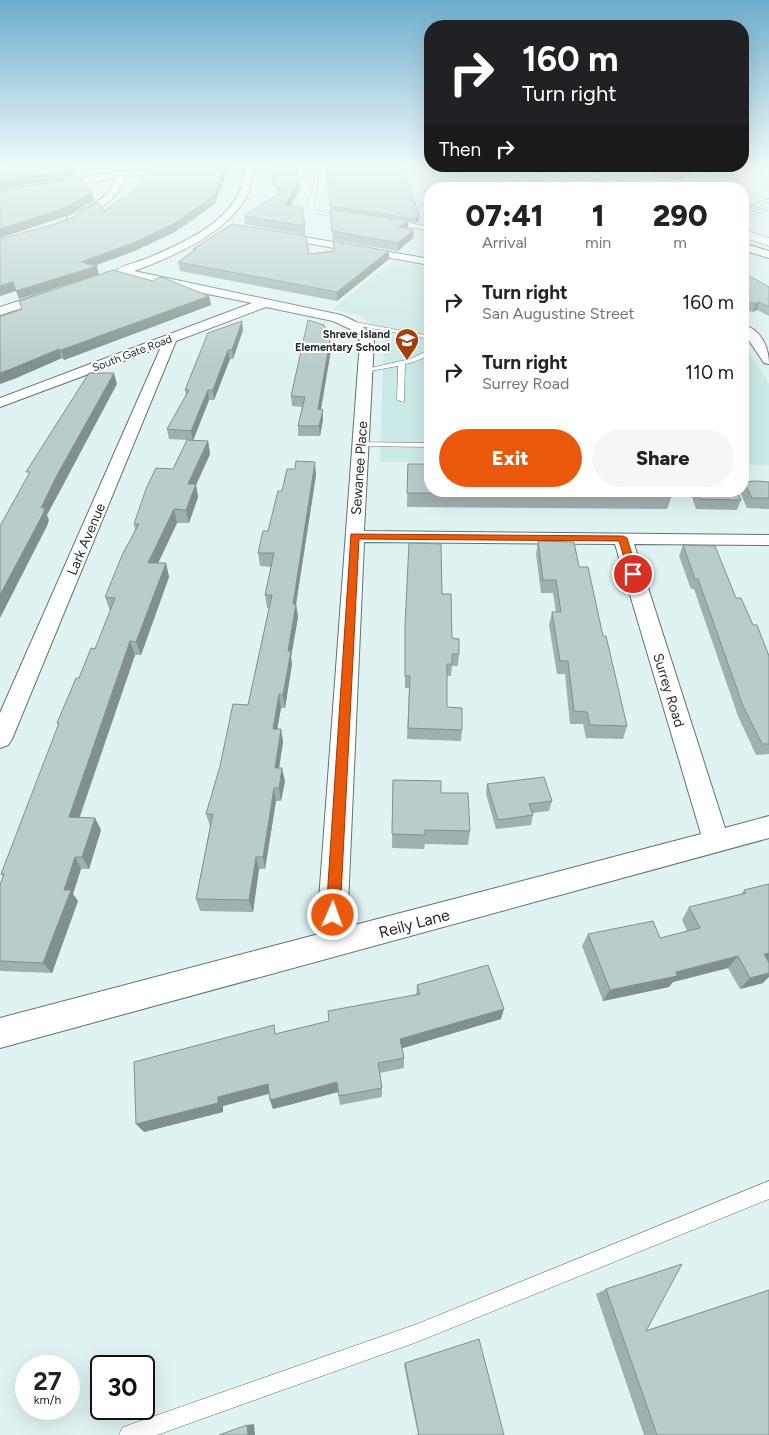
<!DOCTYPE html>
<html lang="en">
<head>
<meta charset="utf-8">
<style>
	body { margin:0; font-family:Figtree,sans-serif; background:#f6f6f6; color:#222; height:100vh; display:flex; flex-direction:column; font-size:19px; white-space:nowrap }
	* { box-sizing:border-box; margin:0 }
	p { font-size:16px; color:#767676 }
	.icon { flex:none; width:28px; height:28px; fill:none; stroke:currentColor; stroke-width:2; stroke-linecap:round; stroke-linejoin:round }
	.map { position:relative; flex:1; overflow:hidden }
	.details { position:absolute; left:424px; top:182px; width:325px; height:315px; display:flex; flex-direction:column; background:#fff; border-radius:20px; box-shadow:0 5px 20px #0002 }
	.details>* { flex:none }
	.guide { position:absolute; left:424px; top:20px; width:325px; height:152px; border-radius:20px; box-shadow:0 5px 20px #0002; background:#202124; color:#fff; overflow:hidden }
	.speed { position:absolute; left:15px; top:1355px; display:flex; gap:10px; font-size:25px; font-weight:700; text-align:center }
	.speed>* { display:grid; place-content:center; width:65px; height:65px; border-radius:50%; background:#fff; box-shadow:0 5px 20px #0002; line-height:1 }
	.speed small { font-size:12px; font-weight:400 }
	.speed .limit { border:2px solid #111; border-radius:8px; background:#fff; color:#111 }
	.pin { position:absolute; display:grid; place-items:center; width:42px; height:42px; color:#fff; margin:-21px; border:2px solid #fff; border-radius:50%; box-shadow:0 1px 5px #0007 }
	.me { position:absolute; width:55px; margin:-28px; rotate:2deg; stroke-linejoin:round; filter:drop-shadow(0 0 4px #0008) }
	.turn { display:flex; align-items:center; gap:18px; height:105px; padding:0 15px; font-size:22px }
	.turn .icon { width:65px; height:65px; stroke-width:2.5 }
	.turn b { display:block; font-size:35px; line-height:42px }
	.then { display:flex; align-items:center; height:48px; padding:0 15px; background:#0003; gap:10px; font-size:19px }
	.eta { display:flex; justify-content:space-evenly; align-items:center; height:85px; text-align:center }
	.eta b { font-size:30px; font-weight:800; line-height:35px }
	.action { display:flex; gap:10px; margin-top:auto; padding:10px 15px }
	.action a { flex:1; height:58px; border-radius:30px; background:#ea580c; color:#fff; font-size:20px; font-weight:800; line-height:58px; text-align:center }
	.action a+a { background:#f6f6f6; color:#222 }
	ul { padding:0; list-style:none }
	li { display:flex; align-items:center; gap:15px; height:70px; padding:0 15px }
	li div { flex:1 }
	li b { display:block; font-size:19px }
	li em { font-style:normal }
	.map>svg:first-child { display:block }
	.built { fill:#cbe9e7 }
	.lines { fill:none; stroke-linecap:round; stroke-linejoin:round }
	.service-casing { stroke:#607372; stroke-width:1 }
	.minor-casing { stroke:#607372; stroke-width:2 }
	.secondary-casing { stroke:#607372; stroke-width:1 }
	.service { fill:#fff; fill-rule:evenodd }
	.minor { fill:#fff; fill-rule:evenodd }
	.secondary { fill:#fff; fill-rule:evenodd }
	.wall { fill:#9eb0af }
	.shaded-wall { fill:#81908e }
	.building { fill:#b8cdcb; stroke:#81908e }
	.route { fill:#ea580c; stroke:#983908 }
	.labels { text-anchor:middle; stroke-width:4; stroke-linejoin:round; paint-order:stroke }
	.far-poi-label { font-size:11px; font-weight:bold; fill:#232b2a; stroke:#fff; text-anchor:end }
	.far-street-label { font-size:11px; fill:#232b2a; stroke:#fff }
	.street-label { font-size:14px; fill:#232b2a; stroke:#fff }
	.near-street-label { font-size:16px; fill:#232b2a; stroke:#fff }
</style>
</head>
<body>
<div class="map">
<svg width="769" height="1435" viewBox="0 0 769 1435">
	<rect width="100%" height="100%" fill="#def3f2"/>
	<g class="built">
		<polygon points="393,261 430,267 430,462 380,462 384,341 379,331 359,315 332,309"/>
		<polygon points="743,342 769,384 769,465 743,465"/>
	</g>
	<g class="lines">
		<g class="service-casing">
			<g id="service">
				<polygon points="313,165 317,165 319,178 313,207 318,211 347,216 347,218 314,213 308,207 315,178"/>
				<polygon points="411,165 415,165 430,191 430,197"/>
				<polygon points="497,166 504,166 564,189 557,189 518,174 503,177 530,189 523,189 496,178 496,176 513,173"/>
				<polygon points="695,166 701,166 769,185 769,187 705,171 686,183 662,189 629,188 659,187 682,181 701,169"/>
				<polygon points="769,199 769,202 754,208 750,207"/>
				<polygon points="761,209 765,210 742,219 742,216"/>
				<polygon points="393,220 430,227 430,231 391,223"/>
				<polygon points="350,321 430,336 430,355 414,362 405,364 404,402 397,400 398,366 365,372 362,370 410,359 427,351 425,338 348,324 347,323"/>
				<polygon points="357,442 430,443 430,447 360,446 357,446"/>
				<polygon points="769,1181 769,1199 417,1342 157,1435 119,1435 122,1428 129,1425 417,1324"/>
			</g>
		</g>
		<g class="minor-casing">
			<g id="minor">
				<path d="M198,165H234L230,168L125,176C119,200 94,215 72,221L67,218L68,216C87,208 110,199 116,178L0,197V191L121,171Z"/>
				<path d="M244,165H252C259,221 178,255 134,271L341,315C356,321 367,327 374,341L364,531L769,535V545L634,544L725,828L769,816V838L0,1048V1018L319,934V900L360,341L350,329L333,321L266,307L176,341L12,739L8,745L0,748V713L161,347L0,407V398L252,303L119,276L113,273C121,265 138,262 148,258C187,241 248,215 244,165ZM364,542L615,544L701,834L347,927Z"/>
				<polygon points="276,232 430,259 430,265 272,237 272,233"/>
				<polygon points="742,243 769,251 769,258 742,250"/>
				<polygon points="50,291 54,292 56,295 54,298 0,315 0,307"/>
				<path d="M742,324C761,329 769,347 769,364L764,363L748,339L742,334Z"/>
			</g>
		</g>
		<g class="secondary-casing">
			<g id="secondary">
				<polygon points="527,166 543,166 586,182 584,184 576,184"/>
				<polygon points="559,166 576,166 641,189 623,189"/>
				<polygon points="742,229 769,238 769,246 742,237"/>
			</g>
		</g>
		<use href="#service" class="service"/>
		<use href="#minor" class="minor"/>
		<use href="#secondary" class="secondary"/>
	</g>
	<g class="wall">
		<polygon points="157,165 186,165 158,166"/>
		<polygon points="326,165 419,216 419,221 416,223 408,222 408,229 413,238 398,251 333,240"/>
		<polygon points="661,166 698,166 697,169 681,179 676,180 652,176 653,172"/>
		<polygon points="272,175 300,189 290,206 305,226 305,235 245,224 244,216 279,194 272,182"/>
		<polygon points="333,241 389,251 389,259 337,301 180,271 178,262 193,251 193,249 309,254 334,251"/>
		<polygon points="742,272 769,287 769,316 757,310 752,312 742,308"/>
		<polygon points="209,296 211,305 64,360 62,358 14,379 22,309"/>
		<polygon points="243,330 233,359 230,359 214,400 209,400 193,440 208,441 210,454 196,485 198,497 189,523 177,523 158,563 166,563 169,577 141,655 135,655 80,817 95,818 101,830 89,869 81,869 73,894 78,901 52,973 0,971 0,885 3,877 1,874 59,725 57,723 79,678 95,649 110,611 105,597 135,530 134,524 173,469 187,440 169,439 167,429 186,396 185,390"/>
		<polygon points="331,350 321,410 323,410 323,419 320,436 298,436 298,426 302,407 292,406 291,396"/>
		<polygon points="408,464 430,491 672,495 667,509 407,507"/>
		<polygon points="316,475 296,604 298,617 291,657 292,664 285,708 281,708 277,729 281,729 283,742 279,768 285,781 281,801 276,801 265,869 259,869 253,912 200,911 196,899 210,826 206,814 248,705 269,608 267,608 265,595 271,567 260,566 258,553 268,531 282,491"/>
		<polygon points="744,482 769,482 769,509 747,508 740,492 741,491 742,491 742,487"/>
		<polygon points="690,491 737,491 741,500 737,510 696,509"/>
		<polygon points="538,541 579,567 603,636 627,726 623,739 586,738 583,724 570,724 565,674 557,674 549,625 552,612 556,612 553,593 541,593 536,554"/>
		<polygon points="683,545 736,598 753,625 769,656 769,754 756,755 738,716 694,589 691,589 679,556"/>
		<polygon points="405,625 452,638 459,654 458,666 452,666 451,676 447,676 447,707 462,730 461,741 407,739 409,688 405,688"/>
		<polygon points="393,780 441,793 470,831 468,845 425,844 424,849 392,848"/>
		<polygon points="487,784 552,801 549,811 532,813 533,815 531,825 496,829 486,794"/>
		<polygon points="769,884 769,962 768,962 763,983 740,989 728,968 673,982 669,987 603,1001 582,946 588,934 660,938 687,931 682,920 689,907 741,895 744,890"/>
		<polygon points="417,985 504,1009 501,1019 402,1048 404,1058 404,1068 380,1073 382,1088 382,1097 340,1105 338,1092 273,1109 270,1100 269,1094 223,1106 223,1112 144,1132 276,1034 329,1021 416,995"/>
		<polygon points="606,1289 647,1330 769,1290 769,1435 644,1435 596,1294"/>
		<polygon points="405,1363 504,1435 415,1435 418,1434 404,1365"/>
	</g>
	<g class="shaded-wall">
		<polygon points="226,165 227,165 228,170 215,204 175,232 135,251 83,270 81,262"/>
		<polygon points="696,166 698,166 697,169 681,179 676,180 677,176"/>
		<polygon points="73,169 75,177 0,189 0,181"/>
		<polygon points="299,181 300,189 286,213 285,205"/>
		<polygon points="92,193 94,201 64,217 0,238 0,229"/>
		<polygon points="419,216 419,221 416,223 416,219"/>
		<polygon points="408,221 408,229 399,227"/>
		<polygon points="414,230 413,238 398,251 398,243"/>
		<polygon points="389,251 389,259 337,301 337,292"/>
		<polygon points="97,266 99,275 19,299 16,291 0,296 0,286 13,282"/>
		<polygon points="209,296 211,305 64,360 61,350"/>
		<polygon points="759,302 757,310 752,312 755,304"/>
		<polygon points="242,321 243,330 233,359 232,350"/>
		<polygon points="330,340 331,350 319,419 318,409"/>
		<polygon points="59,349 62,358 14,379 0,384 0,373"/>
		<polygon points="228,350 230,359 214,400 213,390"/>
		<polygon points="114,373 117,384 61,489 47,515 49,520 47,526 0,618 0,595 41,508 56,477"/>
		<polygon points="208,390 209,400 193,441 191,431"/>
		<polygon points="323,410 323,419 320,436 319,426"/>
		<polygon points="208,441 210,454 196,485 198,497 189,523 186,510 188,484"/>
		<polygon points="315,462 316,475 296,604 298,617 291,657 292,664 285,708 283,695 293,604"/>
		<polygon points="174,509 177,523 152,576 148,563"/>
		<polygon points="166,563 169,577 141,655 136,642"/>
		<polygon points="130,641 135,655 75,829 69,817"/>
		<polygon points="279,694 281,708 275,742 273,729"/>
		<polygon points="281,729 283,742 277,781 275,768"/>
		<polygon points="282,768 285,781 281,801 279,788"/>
		<polygon points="274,788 276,801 265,869 263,857"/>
		<polygon points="95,818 101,830 89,869 82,857"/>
		<polygon points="75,857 81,869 73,894 78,901 52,973 43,963 64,890"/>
		<polygon points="256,857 259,869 253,912 249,900"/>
		<polygon points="769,953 769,962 754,966 764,954"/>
		<polygon points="738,956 728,968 673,982 669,987 603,1001 610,990 676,972"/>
		<polygon points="769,973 769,977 763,983 740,989 750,978"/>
		<polygon points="504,1009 501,1019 400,1049 400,1039"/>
		<polygon points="337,1082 338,1092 273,1109 270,1100"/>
		<polygon points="268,1084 271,1093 223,1106 223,1112 144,1132 136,1124 218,1097"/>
		<polygon points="254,1424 255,1435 248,1435 247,1425"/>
	</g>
	<g class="building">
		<polygon points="30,165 70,165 73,169 0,181 0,169"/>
		<polygon points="196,165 226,165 214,196 173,224 133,243 81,262 97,266 16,291 13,282 0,286 0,239 52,225 71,218 98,202 104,211 121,199 127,199 149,169"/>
		<polygon points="272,165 296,165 299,181 285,205 302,207 305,226 244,216 282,192 272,175"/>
		<polygon points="326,165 403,165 419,216 416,219 330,206"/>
		<polygon points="661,166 696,166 682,175 677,176 653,172"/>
		<polygon points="81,178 92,193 62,209 0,229 0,191"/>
		<polygon points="330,209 408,221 399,227 414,230 398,243 332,231"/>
		<polygon points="232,224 306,236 309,254 334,251 333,241 389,251 337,292 178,262 196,249 193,249"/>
		<polygon points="113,270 153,281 159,277 164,278 209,296 61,350 59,349 11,369 0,373 0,317 22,309 19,301"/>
		<polygon points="742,272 769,287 769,307 759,302 755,304 742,299"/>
		<polygon points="308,320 324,325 330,340 318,409 323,410 319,426 298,426 305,397 291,396"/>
		<polygon points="242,321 232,350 228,350 213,390 208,390 191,431 167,429 189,390 185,390 208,333"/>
		<polygon points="89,373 114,373 56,477 41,508 45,508 43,514 0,595 0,526 30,472 26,472"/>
		<polygon points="187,440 208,441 188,484 196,484 186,510 174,509 148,563 166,563 136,642 130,641 69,817 95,818 82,857 75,857 64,890 71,890 43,963 0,961 0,885 4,874 1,874 59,723 57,723 76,678 79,678 91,648 95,649 115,598 105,597 123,553 139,524 134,524 146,489 156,468 173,469"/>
		<polygon points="296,461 315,462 293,604 296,604 288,651 291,651 283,695 279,694 273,729 281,729 275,768 282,768 279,788 274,788 263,857 256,857 249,900 196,899 213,814 206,814 220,766 233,704 248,705 272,595 265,595 274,553 258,553 263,531 268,531 278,491 282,491 287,469 295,469"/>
		<polygon points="408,464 430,464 430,491 670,491 672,495 407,493"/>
		<polygon points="756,481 769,482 769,498 752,498 744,482"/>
		<polygon points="697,491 737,491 741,500 700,499"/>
		<polygon points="538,541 574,542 579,567 588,567 603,636 606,636 627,726 590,725 587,712 574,711 568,661 560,661 552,612 561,612 556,580 543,580"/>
		<polygon points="409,543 441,544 442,594 451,594 452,638 459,639 459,654 452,654 452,664 447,664 447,707 462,708 462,730 408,728 410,676 405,676 405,625"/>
		<polygon points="683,545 715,546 736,598 741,598 753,625 757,625 769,656 769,744 762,744 743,706 698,579 695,579"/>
		<polygon points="544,777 552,801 529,804 533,815 498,820 487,784"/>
		<polygon points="393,780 441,781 441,793 468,793 470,831 425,830 425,835 392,834"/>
		<polygon points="769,884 769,953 764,954 769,963 769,973 750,978 738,956 676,972 677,976 610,990 588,934 653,921 660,938 700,928 689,907 746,893 744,890"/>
		<polygon points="488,965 504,1009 400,1039 404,1058 378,1063 382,1088 339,1096 337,1082 270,1100 268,1084 218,1097 218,1103 136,1124 134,1062 274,1025 275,1034 329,1021 328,1011 420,994 417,985"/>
		<polygon points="682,1264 646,1331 769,1290 769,1435 657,1435 606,1289"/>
		<polygon points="479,1339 504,1435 419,1435 405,1363"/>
		<polygon points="247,1425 248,1435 219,1435"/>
	</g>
	<linearGradient id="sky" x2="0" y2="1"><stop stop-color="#6daecc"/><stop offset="0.45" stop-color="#f0faf9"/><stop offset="1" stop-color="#f0faf9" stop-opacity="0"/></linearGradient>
	<rect width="769" height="366" fill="url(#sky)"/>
	<polygon class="route" points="351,534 623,536 627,538 638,574 633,577 629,574 619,541 359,539 340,915 338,919 333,921 328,919 326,915"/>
	<defs>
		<g id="school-pin" transform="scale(1.25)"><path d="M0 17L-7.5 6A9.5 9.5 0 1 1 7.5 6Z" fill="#a4400f" stroke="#fff"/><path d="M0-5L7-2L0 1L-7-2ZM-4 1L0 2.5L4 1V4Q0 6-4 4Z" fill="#fff"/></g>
	</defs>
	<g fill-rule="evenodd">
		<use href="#school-pin" x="407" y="340"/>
	</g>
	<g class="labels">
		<g class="far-poi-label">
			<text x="390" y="338">Shreve Island<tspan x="390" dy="13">Elementary School</tspan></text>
		</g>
		<g class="far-street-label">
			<text transform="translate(132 353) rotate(-21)" y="4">South Gate Road</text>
		</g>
		<g class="street-label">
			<text transform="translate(359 468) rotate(-86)" y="5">Sewanee Place</text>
			<text transform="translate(86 539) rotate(-67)" y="5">Lark Avenue</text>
			<text transform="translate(669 690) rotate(73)" y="5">Surrey Road</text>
		</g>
		<g class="near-street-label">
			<text transform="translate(414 923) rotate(-15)" y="6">Reily Lane</text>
		</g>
	</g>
</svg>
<div class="speed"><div>27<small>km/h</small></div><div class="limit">30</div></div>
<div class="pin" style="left:633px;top:574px;background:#d93025"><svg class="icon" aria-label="arrive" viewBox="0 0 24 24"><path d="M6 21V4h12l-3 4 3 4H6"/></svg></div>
<svg class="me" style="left:333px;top:915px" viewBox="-20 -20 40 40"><circle r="17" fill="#ea580c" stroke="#fff" stroke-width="3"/><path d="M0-11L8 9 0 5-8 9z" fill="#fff"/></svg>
<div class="guide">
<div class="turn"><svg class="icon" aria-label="right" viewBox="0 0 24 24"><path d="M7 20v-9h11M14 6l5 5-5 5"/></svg><div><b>160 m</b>Turn right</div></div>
<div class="then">Then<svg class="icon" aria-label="right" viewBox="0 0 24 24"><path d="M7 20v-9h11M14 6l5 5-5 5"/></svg></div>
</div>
<section class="details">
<div class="eta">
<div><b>07:41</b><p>Arrival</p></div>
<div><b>1</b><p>min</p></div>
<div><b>290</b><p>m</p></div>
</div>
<ul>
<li><svg class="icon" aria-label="right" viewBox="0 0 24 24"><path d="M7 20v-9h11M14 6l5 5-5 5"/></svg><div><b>Turn right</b><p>San Augustine Street</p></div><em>160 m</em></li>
<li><svg class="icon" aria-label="right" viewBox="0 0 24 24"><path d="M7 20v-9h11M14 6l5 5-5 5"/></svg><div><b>Turn right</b><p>Surrey Road</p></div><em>110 m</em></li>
</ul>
<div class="action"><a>Exit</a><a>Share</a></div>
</section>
</div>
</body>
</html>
